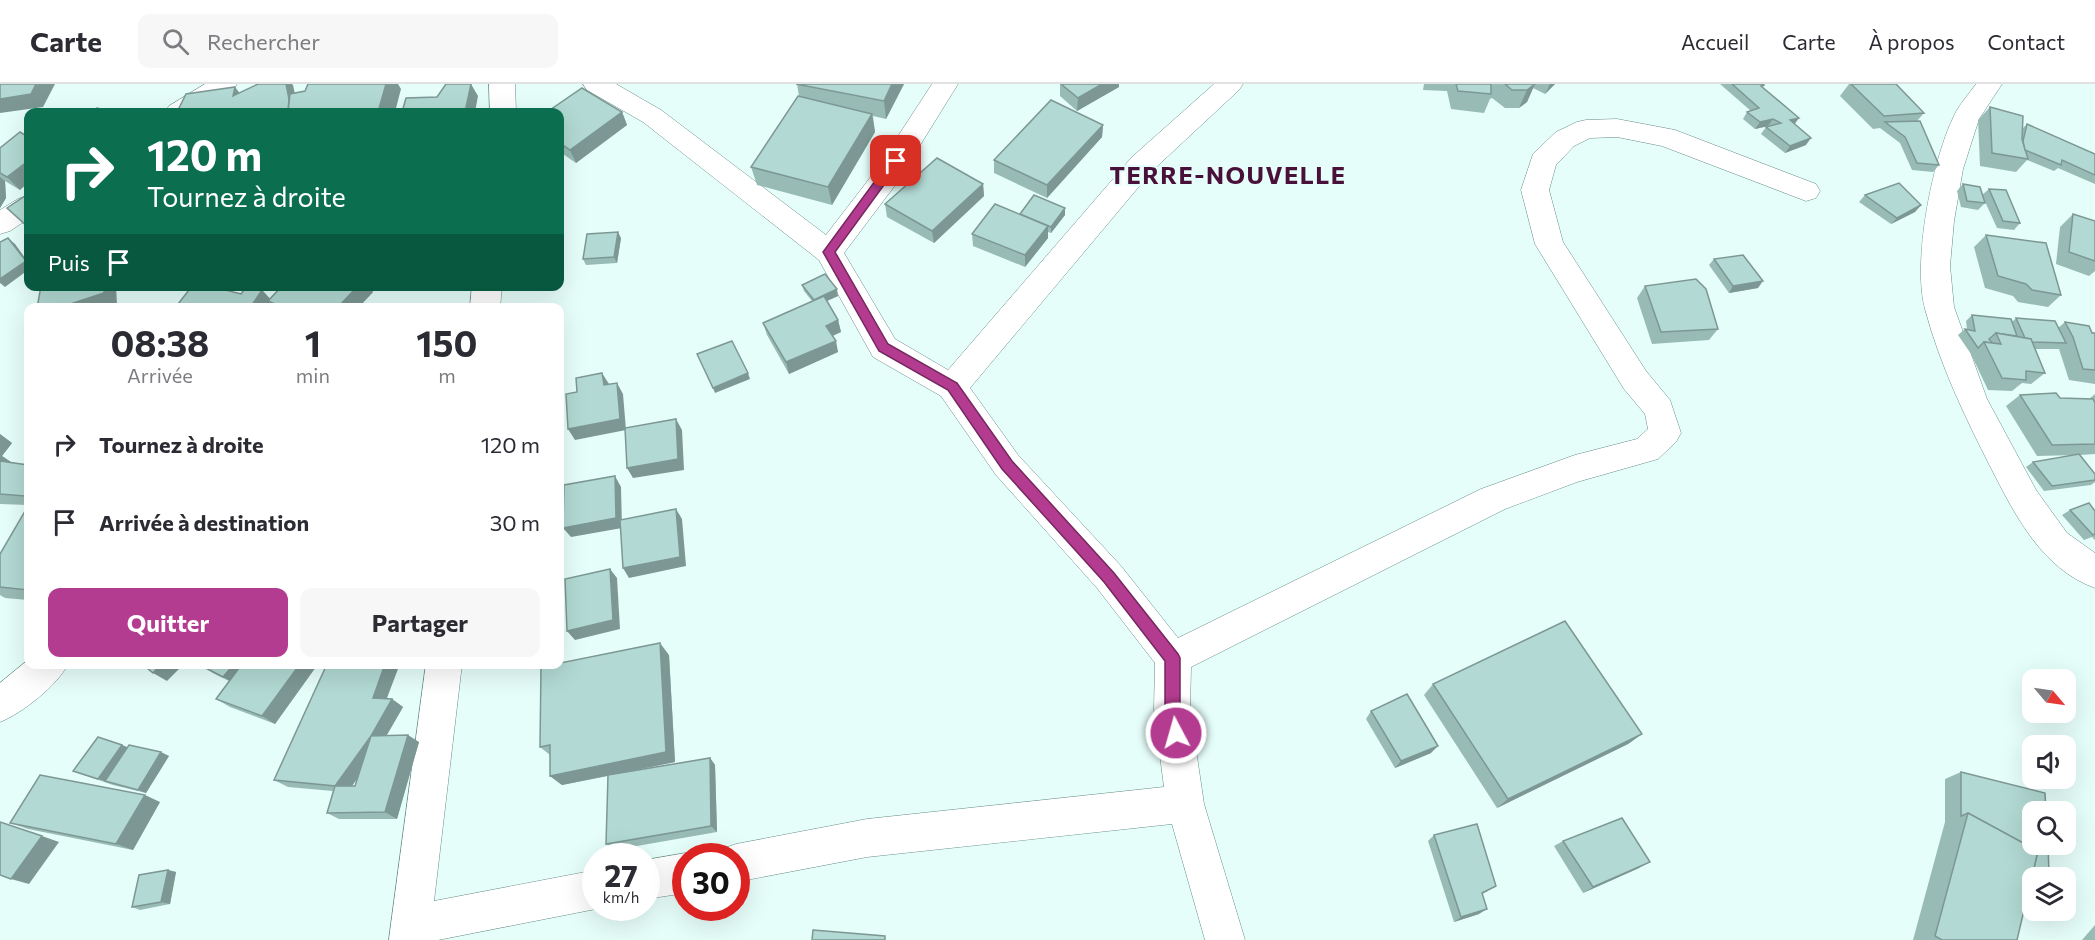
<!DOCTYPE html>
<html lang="fr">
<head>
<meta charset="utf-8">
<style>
	body { margin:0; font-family:Commissioner,sans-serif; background:#f7f7f7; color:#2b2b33; height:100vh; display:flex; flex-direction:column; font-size:22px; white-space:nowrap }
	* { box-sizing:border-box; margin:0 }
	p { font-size:20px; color:#7c7c81 }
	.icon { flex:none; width:33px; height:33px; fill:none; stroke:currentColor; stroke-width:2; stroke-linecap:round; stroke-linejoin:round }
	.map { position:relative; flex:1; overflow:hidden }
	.drawer { position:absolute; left:24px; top:219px; width:540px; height:366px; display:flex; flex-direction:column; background:#fff; border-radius:12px; box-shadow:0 6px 24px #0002 }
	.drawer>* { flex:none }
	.banner { position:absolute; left:24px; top:24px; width:540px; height:183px; border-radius:12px; box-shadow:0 6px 24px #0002; background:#0b6e4f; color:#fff; overflow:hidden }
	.needle { width:39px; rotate:119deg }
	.buttons { position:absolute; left:2022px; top:585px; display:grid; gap:12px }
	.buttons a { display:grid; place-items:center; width:54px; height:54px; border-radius:12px; background:#fff; box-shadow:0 6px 24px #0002; font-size:30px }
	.speed { position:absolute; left:582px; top:759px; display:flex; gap:12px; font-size:30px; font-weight:700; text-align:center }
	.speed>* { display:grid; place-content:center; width:78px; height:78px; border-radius:50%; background:#fff; box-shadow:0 6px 24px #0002; line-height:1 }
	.speed small { font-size:15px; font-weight:400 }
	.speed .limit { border:9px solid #d22; background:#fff; color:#111 }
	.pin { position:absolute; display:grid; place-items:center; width:51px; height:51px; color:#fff; margin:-26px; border-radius:12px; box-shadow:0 3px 9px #0006 }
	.me { position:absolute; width:66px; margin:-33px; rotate:354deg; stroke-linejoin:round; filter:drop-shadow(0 0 4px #0008) }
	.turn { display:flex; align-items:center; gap:21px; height:126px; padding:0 24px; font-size:27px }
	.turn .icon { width:78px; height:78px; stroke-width:2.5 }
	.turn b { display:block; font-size:42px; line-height:51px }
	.then { display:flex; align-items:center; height:57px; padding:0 24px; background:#0003; gap:12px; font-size:22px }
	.eta { display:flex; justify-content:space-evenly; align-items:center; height:102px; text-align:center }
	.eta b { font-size:36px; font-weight:700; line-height:42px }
	.action { display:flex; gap:12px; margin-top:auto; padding:12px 24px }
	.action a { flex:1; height:69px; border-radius:12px; background:#b43c90; color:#fff; font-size:24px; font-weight:700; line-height:69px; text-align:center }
	.action a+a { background:#f7f7f7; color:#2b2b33 }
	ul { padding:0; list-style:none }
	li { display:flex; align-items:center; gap:18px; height:78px; padding:0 24px }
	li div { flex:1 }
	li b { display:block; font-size:22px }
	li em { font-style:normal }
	header { display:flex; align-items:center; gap:36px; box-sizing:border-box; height:84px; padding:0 30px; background:#fff; border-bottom:2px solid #e1e1e2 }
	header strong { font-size:28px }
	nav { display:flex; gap:33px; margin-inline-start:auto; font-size:21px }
	.search { width:420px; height:54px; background:#f7f7f7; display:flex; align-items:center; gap:15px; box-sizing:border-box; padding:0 21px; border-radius:12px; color:#7c7c81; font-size:22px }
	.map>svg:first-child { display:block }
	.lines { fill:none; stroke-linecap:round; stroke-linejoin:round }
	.minor-casing { stroke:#688d88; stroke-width:1 }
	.minor { fill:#fff; fill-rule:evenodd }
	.wall { fill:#99bbb5; fill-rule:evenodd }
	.shaded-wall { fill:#7d9894 }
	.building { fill:#b2d9d3; stroke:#7d9894; stroke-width:1.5; fill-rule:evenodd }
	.route { fill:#b43c90; stroke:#75275e; stroke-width:1.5 }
	.labels { text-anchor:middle; stroke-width:4.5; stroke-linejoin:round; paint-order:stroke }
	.district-label { font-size:24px; font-weight:bold; letter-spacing:1.5px; fill:#491039; stroke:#e6fefa }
</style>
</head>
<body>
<header>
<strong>Carte</strong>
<div class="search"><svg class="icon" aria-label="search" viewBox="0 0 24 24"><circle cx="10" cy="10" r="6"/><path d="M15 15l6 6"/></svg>Rechercher</div>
<nav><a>Accueil</a><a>Carte</a><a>À propos</a><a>Contact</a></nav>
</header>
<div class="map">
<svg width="2095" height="856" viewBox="0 0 2095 856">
	<rect width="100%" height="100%" fill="#e6fefa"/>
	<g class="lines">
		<g class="minor-casing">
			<g id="minor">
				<polygon points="205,0 237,0 233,6 197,28 165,28 169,22"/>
				<polygon points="489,0 515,0 516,28 490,28"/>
				<polygon points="583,0 616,0 661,26 826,151 876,86 932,0 958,0 896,100 844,169 895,255 948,286 1132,73 1214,0 1243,0 1239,6 1152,87 970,304 1018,371 1121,482 1178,554 1481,405 1575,371 1637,355 1648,345 1645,330 1624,305 1535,160 1521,106 1533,70 1556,48 1577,38 1586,36 1617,35 1675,46 1816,100 1820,107 1816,114 1806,117 1662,62 1617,53 1590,54 1574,62 1556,81 1549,106 1563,158 1646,287 1670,316 1681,349 1676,358 1658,375 1577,398 1505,425 1191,583 1190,625 1204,720 1245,856 1205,856 1172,740 867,773 736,798 736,772 719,772 722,765 736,760 867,735 1164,703 1154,625 1155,579 1097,504 996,391 941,312 873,273 819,176 643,38 587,6"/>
				<path d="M1976,0H2002L1979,35L1963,85L1954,137L1950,182L1954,223L1987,315L2036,406L2067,449L2095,469V504C2042,485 2015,431 1991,384C1965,333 1940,281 1925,225C1912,178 1932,78 1953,34C1958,22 1968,11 1976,0Z"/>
				<polygon points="28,112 28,135 10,147 0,150 0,126 18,115"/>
				<polygon points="472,202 502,202 500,224 470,224"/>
				<path d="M28,576V580H68C58,601 21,630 0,638V599Z"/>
				<polygon points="426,580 462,580 434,817 596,786 596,824 601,824 438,856 389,856"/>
				<polygon points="686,769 693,772 686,772 686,809 646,815 646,776"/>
			</g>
		</g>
		<use href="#minor" class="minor"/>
	</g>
	<g class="wall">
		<polygon points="797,0 904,0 886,35 873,32 875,48 832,121 757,101 751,83 799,12"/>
		<polygon points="1060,0 1119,0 1119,3 1077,27 1060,12"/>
		<polygon points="1424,0 1555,0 1545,10 1533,4 1527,18 1519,24 1505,24 1492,14 1490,15 1484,29 1451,25 1447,7 1423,6"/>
		<polygon points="1720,0 1763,0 1764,1 1763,4 1794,40 1806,61 1785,69 1761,50 1766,43 1769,42 1755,45 1743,35 1747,28 1751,27"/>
		<polygon points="1849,0 1896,0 1924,29 1917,37 1939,81 1933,88 1912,86 1900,59 1880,44 1873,45 1840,12"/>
		<polygon points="1990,23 2022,45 2027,40 2095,70 2095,100 2058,84 2054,87 2027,76 2016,88 1980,82 1978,36"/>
		<polygon points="560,28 622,28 627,41 576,79 560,68"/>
		<polygon points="1103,41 1102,53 1047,114 994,89 994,76"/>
		<polygon points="0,64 20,106 5,97 6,114 0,124"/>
		<polygon points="983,100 984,112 934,159 887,133 885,120"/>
		<polygon points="1963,100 1985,119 1978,126 1961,123 1957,107"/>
		<polygon points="1989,105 2020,139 2014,146 1997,144 1982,111"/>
		<polygon points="1865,111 1921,121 1915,128 1891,140 1859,118"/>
		<polygon points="1065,124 1065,131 1051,149 1048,148 1048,154 1025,183 973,162 972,150 1020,130"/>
		<polygon points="2073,130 2095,137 2095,187 2089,192 2056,180 2060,143"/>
		<polygon points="1986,151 2061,211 2048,223 2018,218 2013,212 1985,204 1974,163"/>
		<polygon points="621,154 617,179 586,181 583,175"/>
		<polygon points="1714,175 1758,204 1729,209 1709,181"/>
		<polygon points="802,201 838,212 826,217 838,236 841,248 833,252 838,268 789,290 767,251 763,239 812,217 804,207"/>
		<polygon points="282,202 369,202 373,208 358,224 273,224 271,221 269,224 175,224 262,206 270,215"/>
		<polygon points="1645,202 1718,245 1709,256 1652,260 1637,214"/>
		<polygon points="1972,231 2012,238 2016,234 2058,244 2065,238 2095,249 2095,300 2069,296 2059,265 2035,265 2045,289 2031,300 2022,299 2012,307 1988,306 1971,270 1958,251 1965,245 1967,245 1966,237"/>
		<polygon points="2095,310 2095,370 2080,371 2095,390 2095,398 2091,401 2044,407 2026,383 2033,378 2078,371 2037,372 2006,322 2020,311 2060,314 2089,315"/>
		<polygon points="0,350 12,359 2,372 11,378 10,378 28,381 28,421 0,420"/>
		<polygon points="28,422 28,516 5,514 0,511 0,470"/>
		<polygon points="2070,426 2095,427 2095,456 2092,453 2084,456 2062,431"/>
		<polygon points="669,571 675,678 627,688 710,674 715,681 717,748 614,766 606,760 608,692 562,701 550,692 550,671 540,663"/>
		<polygon points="200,580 318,580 275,640 230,623 216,615 229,597 213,589 200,581"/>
		<path d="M327,580H397L399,582L386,615H392L403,623L387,651L419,658L397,735H339L327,729L333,707L288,703L274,696ZM358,694L355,702H352L357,695Z"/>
		<polygon points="1433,600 1642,650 1628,660 1497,724 1424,611"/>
		<polygon points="1371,627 1431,669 1395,684 1366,635"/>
		<polygon points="122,661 127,663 169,672 146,709 113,701 73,687"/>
		<polygon points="1961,688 2049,790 2039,794 2032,794 2032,795 2031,796 2017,856 1913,856 1945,738 1945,695"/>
		<polygon points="160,718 133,766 28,745 10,739"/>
		<polygon points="1434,751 1488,807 1482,810 1479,830 1454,838 1428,757"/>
		<polygon points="1563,757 1639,784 1583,809 1554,762"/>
		<polygon points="168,786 176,788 170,820 140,826 132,823"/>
		<polygon points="2095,841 2095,856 2082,856"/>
	</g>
	<g class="shaded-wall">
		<polygon points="36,0 55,0 43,23 0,29 0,15"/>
		<polygon points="286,0 292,0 293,1 299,28 292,28"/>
		<polygon points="386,0 398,0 401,5 395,28 378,28"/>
		<polygon points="471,0 478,12 475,28 465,28"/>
		<polygon points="892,0 904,0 886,35 884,17"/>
		<polygon points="1102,0 1119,0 1119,3 1077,27 1078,14"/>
		<polygon points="1535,0 1527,18 1519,24 1527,6"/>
		<polygon points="1550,0 1555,0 1545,10"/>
		<polygon points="235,3 245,16 233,12"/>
		<polygon points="622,28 627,41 576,79 570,66"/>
		<polygon points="872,30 875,48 832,121 828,103"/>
		<polygon points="1799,34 1794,41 1790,36"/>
		<polygon points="1773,35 1768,42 1755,45 1760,38"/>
		<polygon points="1103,41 1102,53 1047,114 1047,101"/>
		<polygon points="1811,54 1806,61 1785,69 1790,62"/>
		<polygon points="28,77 28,99 20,106 7,93"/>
		<polygon points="0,93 5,97 6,114 0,124"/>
		<polygon points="983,100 984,112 934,159 932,147"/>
		<polygon points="1921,121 1915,128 1891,140 1897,134"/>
		<polygon points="1065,124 1065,131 1051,149 1051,143"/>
		<polygon points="1048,142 1048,154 1025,183 1025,171"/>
		<polygon points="618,148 621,154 617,179 614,173"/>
		<polygon points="8,154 15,160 28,178 28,186 5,203 0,199 0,195"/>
		<polygon points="1763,197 1758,204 1729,209 1733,202"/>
		<polygon points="104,202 116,202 117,221 109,224 73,224 73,219"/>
		<polygon points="358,202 369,202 373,208 358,224 337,224"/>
		<polygon points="837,205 838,212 816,222 814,216"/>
		<polygon points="262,206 273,218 268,217 271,221 269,224 250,224"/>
		<polygon points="838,236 841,248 829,253 826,242"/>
		<polygon points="836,257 838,268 789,290 786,278"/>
		<polygon points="602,289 609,300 610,312 604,301"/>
		<polygon points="748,289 750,295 715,309 713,304"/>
		<polygon points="617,299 623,310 626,346 575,356 568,345"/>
		<polygon points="676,335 682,346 684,386 633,394 627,384"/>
		<polygon points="0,350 12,359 2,372 11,378 5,386 0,383"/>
		<polygon points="615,392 621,403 622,444 571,453 563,444"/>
		<polygon points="28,406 28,414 25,412"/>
		<polygon points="676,425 682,435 686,482 629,494 623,484"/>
		<polygon points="610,485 617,494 620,545 575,556 567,547"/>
		<polygon points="660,559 669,571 675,678 562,701 550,692"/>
		<polygon points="161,580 184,580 167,597 153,589"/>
		<polygon points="234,580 254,580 237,601 223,593"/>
		<polygon points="300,580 318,580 275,640 262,632"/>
		<polygon points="385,580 397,580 399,582 384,622 373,614"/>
		<polygon points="392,615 403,623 382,659 347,709 335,702"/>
		<polygon points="1642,650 1628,660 1497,724 1508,715"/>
		<polygon points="408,651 419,658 397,735 385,728"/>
		<polygon points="122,661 131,665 107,698 98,695"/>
		<polygon points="1438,662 1431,669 1395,684 1401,677"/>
		<polygon points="161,668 169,672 146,709 138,706"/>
		<polygon points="710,674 715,681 717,748 711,742"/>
		<polygon points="145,711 160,718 133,766 116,760"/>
		<polygon points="42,752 59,758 29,800 11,795"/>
		<polygon points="1650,778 1639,784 1583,809 1593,803"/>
		<polygon points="168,786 176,788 170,820 161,818"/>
		<polygon points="1487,825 1479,830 1454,838 1461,833"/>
	</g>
	<g class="building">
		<polygon points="0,0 36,0 31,10 0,15"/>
		<polygon points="258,0 286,0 289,15 288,28 177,28 186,10 235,3 233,12"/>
		<polygon points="308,0 386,0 378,28 288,28 290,10 305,7"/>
		<polygon points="446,0 471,0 465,28 402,28 406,14 437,13"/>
		<polygon points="796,0 892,0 884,17"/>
		<polygon points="1061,0 1102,0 1078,14"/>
		<polygon points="1456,0 1491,0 1491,10 1458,7"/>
		<polygon points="1505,0 1535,0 1527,6 1512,6"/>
		<polygon points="1732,0 1763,0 1764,1 1761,2 1799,34 1790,36 1811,54 1790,62 1766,43 1781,39 1773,35 1760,38 1747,28 1759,24"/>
		<polygon points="1851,0 1896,0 1924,29 1884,32"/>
		<polygon points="582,4 622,28 570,66 560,59 560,28 547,28"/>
		<polygon points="798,12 872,30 828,103 751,83"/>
		<polygon points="1051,16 1103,41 1047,101 994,76"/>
		<polygon points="1990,23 2023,32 2022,55 2028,75 1992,69"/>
		<polygon points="97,24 110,28 91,28"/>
		<polygon points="1920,37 1939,81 1917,79 1905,53 1885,38"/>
		<polygon points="2027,40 2095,70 2095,91 2062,76 2061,81 2025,66 2023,57"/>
		<polygon points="20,48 28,53 28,77 7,93 0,89 0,64"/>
		<polygon points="937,74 983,100 932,147 885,120"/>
		<polygon points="1899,99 1921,121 1897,134 1865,111"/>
		<polygon points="1963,100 1980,103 1985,119 1967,117"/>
		<polygon points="1989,105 2006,106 2020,139 2003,137"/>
		<polygon points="28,110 28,143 7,124"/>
		<polygon points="1034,111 1065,124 1051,143 1020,130"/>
		<polygon points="995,120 1048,142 1025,171 972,150"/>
		<polygon points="2073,130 2095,137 2095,177 2069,168"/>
		<polygon points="618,148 614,173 583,175 587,150"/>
		<polygon points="1986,151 2046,159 2061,211 2032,206 2026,200 1998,192"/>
		<polygon points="8,154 26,177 0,195 0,158"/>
		<polygon points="1743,171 1763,197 1733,202 1714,175"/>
		<polygon points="825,190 837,205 814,216 802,201"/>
		<polygon points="1696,195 1706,205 1718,245 1661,248 1645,202"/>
		<polygon points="41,202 104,202 104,209 73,219 73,224 37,224"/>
		<polygon points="192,202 209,202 241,210 247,202 255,202 262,206 250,224 175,224"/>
		<polygon points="282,202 358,202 337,224 284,224 268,217"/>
		<polygon points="824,212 838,236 826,242 836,257 786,278 763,239"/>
		<polygon points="1972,231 2011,235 2017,252 1996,249 1989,255 1992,259 1984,258 1978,264 1965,245 1975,247"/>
		<polygon points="2016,234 2055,237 2066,259 2032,258 2031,255 2025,254"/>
		<polygon points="2065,238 2089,242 2092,249 2095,249 2095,286 2083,285 2073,253"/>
		<polygon points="1996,249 2031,255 2045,289 2026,287 2026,296 2002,294 1984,258 2001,260"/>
		<polygon points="732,257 748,289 713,304 697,270"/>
		<polygon points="602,289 604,301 617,299 620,335 568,345 566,310 577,308 576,294"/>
		<polygon points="2056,309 2060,314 2093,315 2095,319 2095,360 2052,361 2020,311"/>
		<polygon points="676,335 678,375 627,384 625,344"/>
		<polygon points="2079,370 2095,390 2095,396 2052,402 2033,378"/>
		<polygon points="0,377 28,381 28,406 25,412 0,410"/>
		<polygon points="615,392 616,434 563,444 564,401"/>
		<polygon points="2089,419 2095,427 2095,450 2093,451 2070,426"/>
		<polygon points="28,422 28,506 0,503 0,470"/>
		<polygon points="676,425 680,473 623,484 620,436"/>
		<polygon points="610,485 613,536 567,547 565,495"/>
		<polygon points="1565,537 1642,650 1508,715 1433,600"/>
		<polygon points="660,559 666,668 550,692 550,661 540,663 541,583 560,580 560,579"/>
		<polygon points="142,580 161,580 153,589"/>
		<polygon points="200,580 234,580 223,593 200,581"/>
		<polygon points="242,580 300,580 262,632 216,615"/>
		<path d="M327,580H385L373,614L392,615L371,652L408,651L385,728L327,729L335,702L274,696ZM371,652L355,702H335Z"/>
		<polygon points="1407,610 1438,662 1401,677 1371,627"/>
		<polygon points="98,653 122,661 98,695 73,687"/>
		<polygon points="129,661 161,668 138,706 105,697"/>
		<polygon points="710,674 711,742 606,760 608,691"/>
		<polygon points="1961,688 2045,709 2046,728 2032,728 2032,760 2048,760 2049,790 2034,783 2038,767 1968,729 1961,732"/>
		<polygon points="40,691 145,711 116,760 10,739"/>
		<polygon points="1968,729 2038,767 2017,856 1942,856 1935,852"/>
		<polygon points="1622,734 1650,778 1593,803 1563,757"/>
		<polygon points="0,738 42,752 11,795 0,791"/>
		<polygon points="1477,740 1496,802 1482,809 1487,825 1461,833 1434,751"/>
		<polygon points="168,786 161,818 132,823 139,791"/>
		<polygon points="813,846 885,852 885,856 812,856"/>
	</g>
	<polygon class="route" points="896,73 900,74 900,79 835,168 888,260 957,299 1012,377 1114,489 1178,570 1180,574 1180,626 1183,649 1181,654 1176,656 1170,654 1165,626 1165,577 1104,498 1002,385 948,306 879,267 823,168 892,74"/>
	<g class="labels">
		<g class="district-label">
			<text x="1228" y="100">TERRE-NOUVELLE</text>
		</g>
	</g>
</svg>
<div class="buttons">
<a><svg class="needle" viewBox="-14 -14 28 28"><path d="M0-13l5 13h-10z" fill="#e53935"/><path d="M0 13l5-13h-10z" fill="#7c7c81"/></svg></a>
<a><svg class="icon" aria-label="sound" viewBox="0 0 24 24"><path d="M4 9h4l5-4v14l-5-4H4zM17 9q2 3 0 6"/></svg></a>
<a><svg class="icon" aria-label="search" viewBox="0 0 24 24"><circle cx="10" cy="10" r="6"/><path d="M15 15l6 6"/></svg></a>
<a><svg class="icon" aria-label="layers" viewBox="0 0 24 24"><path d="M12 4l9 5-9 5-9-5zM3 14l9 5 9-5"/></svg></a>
</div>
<div class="speed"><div>27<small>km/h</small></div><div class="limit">30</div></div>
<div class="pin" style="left:896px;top:77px;background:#d93025"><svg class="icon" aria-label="arrive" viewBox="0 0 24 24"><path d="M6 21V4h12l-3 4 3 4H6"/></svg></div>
<svg class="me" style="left:1176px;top:649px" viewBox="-20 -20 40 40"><circle r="17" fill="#b43c90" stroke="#fff" stroke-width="3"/><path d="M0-11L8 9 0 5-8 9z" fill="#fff"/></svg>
<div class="banner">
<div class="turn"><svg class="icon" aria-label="right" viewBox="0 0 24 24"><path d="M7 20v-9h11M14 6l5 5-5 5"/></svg><div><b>120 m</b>Tournez à droite</div></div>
<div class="then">Puis<svg class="icon" aria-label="arrive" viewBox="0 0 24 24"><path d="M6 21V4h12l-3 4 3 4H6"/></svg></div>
</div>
<section class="drawer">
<div class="eta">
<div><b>08:38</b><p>Arrivée</p></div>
<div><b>1</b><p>min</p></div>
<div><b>150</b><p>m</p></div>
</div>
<ul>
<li><svg class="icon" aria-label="right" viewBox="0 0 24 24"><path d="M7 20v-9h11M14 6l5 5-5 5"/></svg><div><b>Tournez à droite</b></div><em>120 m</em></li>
<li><svg class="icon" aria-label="arrive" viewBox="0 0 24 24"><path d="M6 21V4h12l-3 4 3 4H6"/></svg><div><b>Arrivée à destination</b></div><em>30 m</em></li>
</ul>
<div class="action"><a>Quitter</a><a>Partager</a></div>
</section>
</div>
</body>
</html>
